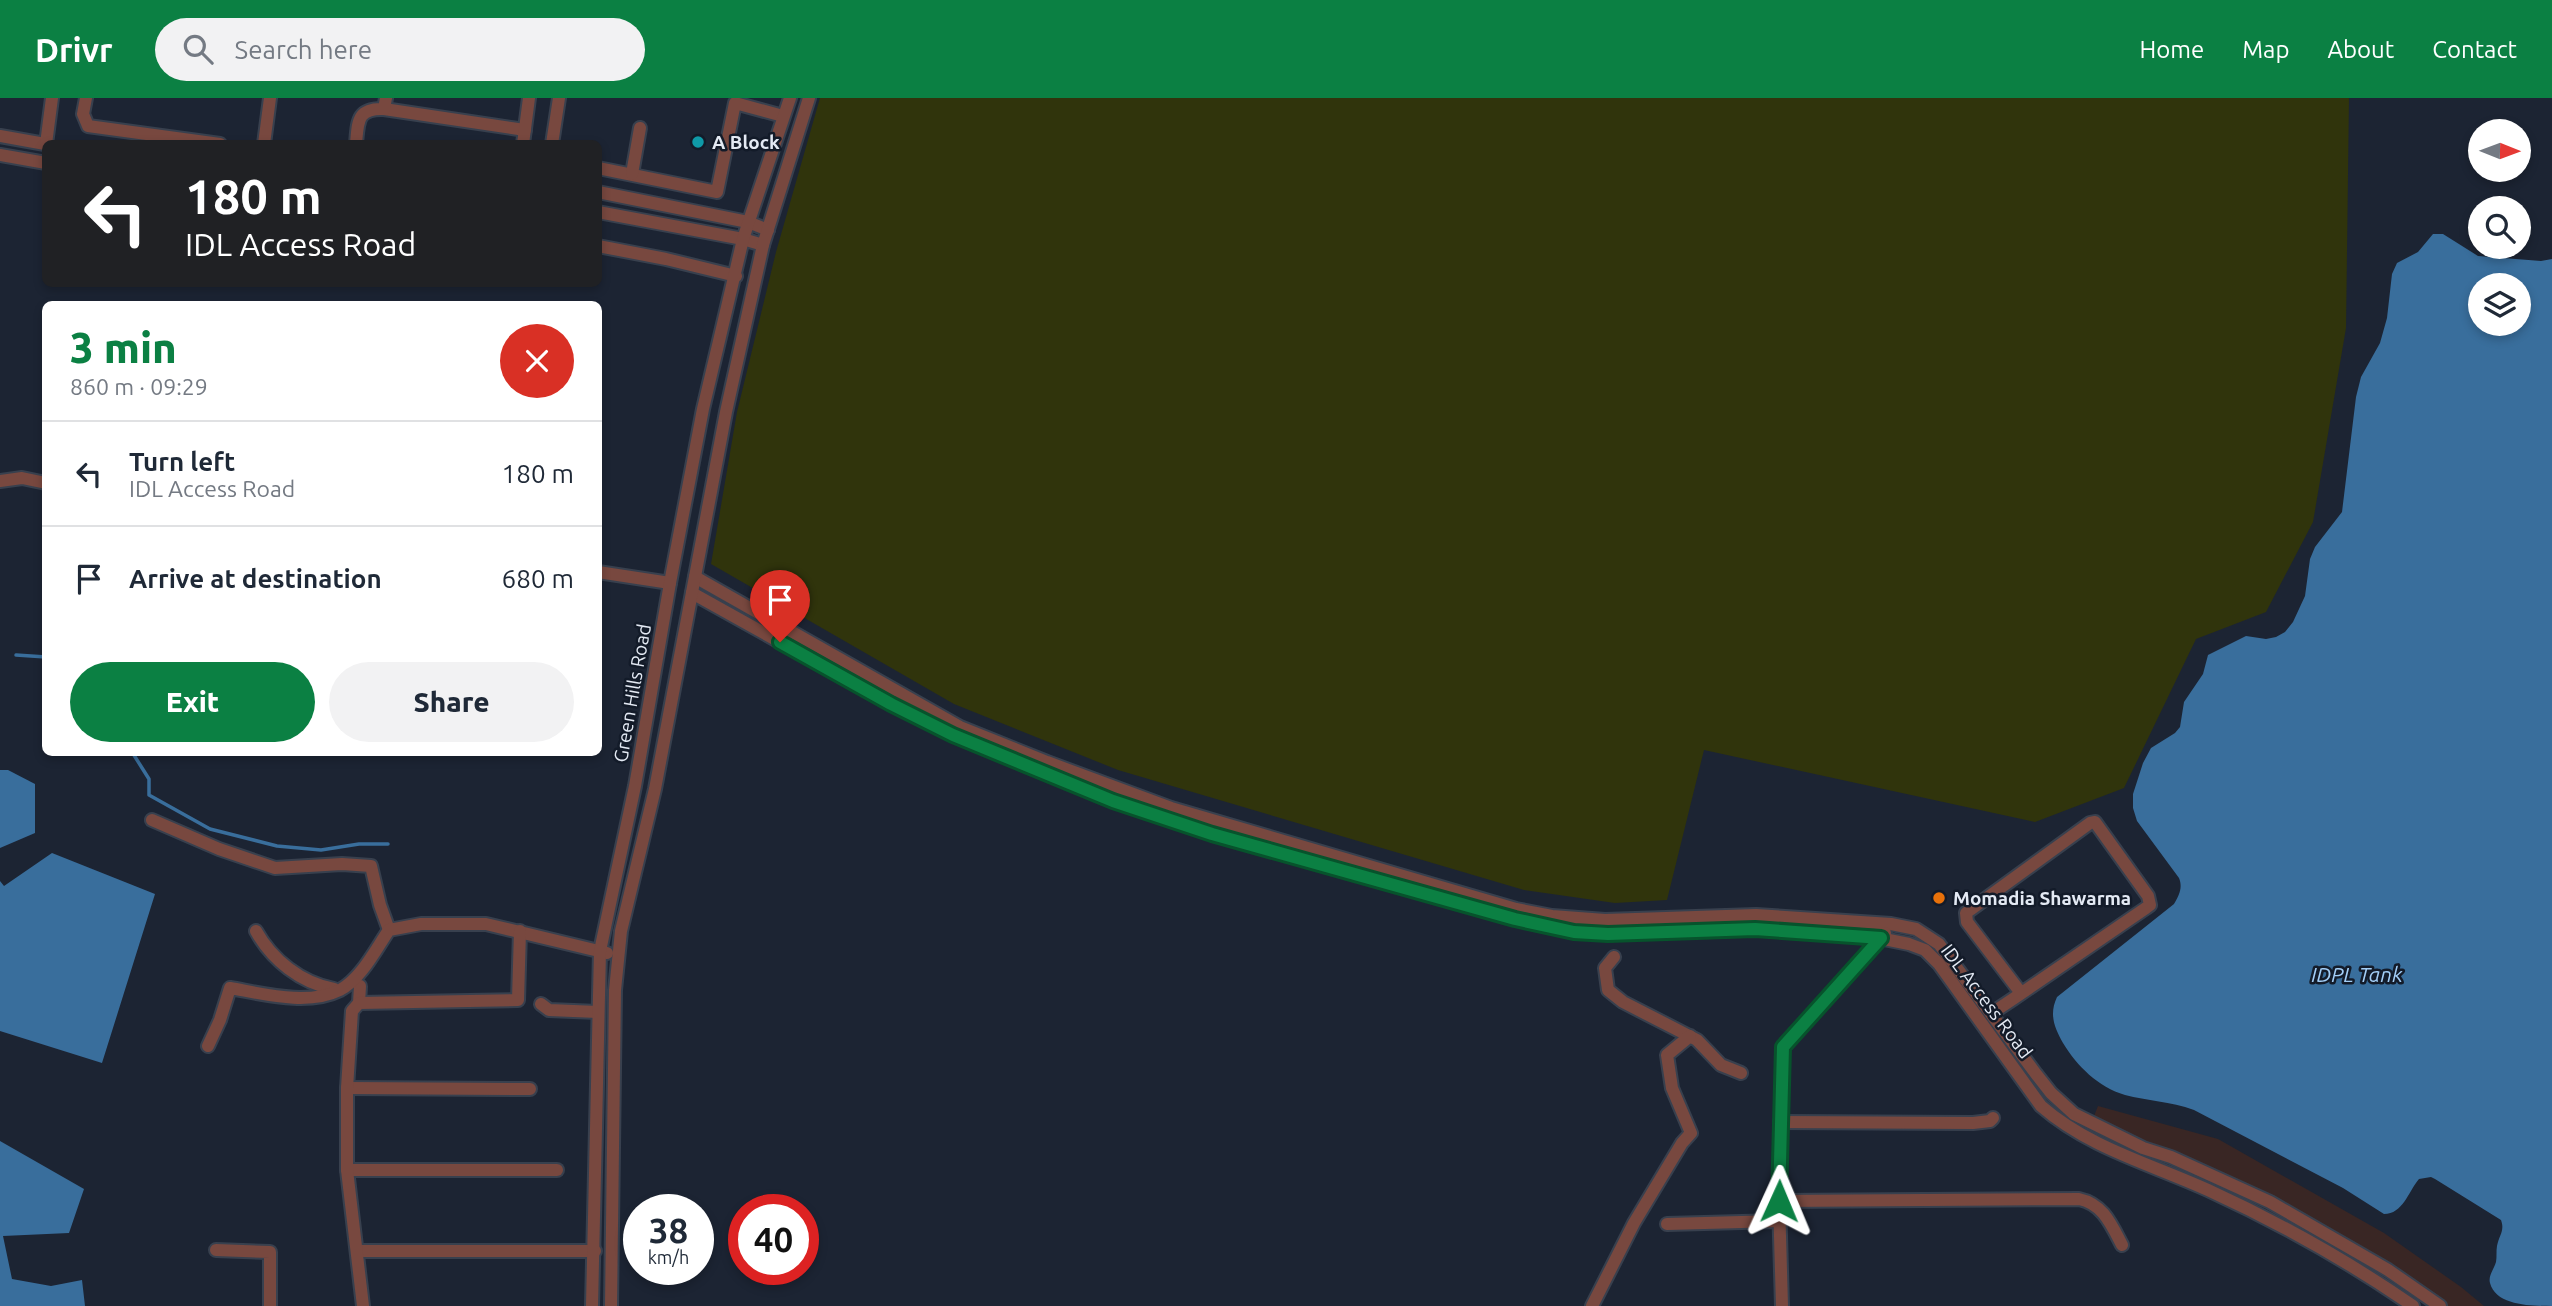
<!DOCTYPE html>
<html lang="en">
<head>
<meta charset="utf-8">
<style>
	body { margin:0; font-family:Ubuntu,sans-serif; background:#f2f2f3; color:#1f2937; height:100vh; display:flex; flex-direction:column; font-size:26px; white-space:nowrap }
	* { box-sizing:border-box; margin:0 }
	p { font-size:23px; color:#747a83 }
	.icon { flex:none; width:38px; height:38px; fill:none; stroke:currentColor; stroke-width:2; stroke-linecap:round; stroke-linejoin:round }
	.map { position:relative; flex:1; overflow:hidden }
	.panel { position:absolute; left:42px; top:203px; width:560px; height:455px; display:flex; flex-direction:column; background:#fff; border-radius:10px; box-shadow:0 4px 10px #0003 }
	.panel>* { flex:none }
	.banner { position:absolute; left:42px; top:42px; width:560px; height:147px; border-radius:10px; box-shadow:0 4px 10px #0003; background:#202124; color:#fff; overflow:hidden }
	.needle { width:46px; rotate:91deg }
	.tools { position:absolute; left:2468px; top:21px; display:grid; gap:14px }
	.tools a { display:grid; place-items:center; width:63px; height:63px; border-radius:50%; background:#fff; box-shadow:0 4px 10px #0003; font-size:35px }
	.speed { position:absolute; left:623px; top:1096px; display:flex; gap:14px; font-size:35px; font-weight:700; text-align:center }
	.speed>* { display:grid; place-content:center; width:91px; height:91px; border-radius:50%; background:#fff; box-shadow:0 4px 10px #0003; line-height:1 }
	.speed small { font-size:18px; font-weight:400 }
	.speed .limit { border:10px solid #d22; background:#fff; color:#111 }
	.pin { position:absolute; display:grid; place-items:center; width:60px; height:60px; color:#fff; margin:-72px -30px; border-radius:50% 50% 50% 0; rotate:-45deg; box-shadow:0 0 7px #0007 }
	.pin .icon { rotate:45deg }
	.me { position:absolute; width:77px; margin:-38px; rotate:1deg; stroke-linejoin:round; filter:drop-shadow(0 0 5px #0008) }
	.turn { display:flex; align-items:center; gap:24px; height:147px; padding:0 28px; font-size:32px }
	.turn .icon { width:91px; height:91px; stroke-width:2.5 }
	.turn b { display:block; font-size:49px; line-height:60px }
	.round { display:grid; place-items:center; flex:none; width:74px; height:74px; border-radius:37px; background:#f2f2f3 }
	.head { display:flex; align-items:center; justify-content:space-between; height:119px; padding:0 28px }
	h1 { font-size:42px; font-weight:800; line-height:52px; color:#0b8043 }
	.cta { display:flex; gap:14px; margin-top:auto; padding:14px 28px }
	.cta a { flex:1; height:80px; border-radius:42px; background:#0b8043; color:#fff; font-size:28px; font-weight:800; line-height:80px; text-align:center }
	.cta a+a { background:#f2f2f3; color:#1f2937 }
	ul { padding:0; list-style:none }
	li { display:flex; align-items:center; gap:21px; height:105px; padding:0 28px; border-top:2px solid #e0e1e3 }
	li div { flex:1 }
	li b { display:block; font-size:26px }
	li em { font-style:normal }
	header { display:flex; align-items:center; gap:42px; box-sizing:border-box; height:98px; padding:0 35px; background:#0b8043; color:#fff }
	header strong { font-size:33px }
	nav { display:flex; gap:38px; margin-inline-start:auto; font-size:24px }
	.search { width:490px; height:63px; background:#f2f2f3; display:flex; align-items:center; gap:18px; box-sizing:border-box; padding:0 24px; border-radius:38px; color:#747a83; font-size:26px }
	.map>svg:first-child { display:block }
	.commercial { fill:#392624 }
	.green { fill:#30340c }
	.water { fill:#396e9c; fill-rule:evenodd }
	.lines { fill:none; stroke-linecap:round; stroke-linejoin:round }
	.stream { stroke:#396e9c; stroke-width:3.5 }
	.minor-casing { stroke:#38404e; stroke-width:16 }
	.minor { stroke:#78483f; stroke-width:12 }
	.route-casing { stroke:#07532c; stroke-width:18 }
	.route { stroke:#0b8043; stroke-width:12 }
	.culture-dot { fill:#0f9aa8; stroke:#131b29; stroke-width:2.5 }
	.food-dot { fill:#e8710a; stroke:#131b29; stroke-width:2.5 }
	.labels { text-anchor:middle; stroke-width:5; stroke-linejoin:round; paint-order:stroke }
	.poi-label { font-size:19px; font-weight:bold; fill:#e4eaf4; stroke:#131b29; text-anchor:start }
	.street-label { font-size:19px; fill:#e4eaf4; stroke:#131b29 }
	.water-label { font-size:21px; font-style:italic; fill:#a3cef7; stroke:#131b29 }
</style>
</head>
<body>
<header>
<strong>Drivr</strong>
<div class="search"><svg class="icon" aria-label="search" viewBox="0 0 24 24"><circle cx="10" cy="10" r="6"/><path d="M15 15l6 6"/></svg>Search here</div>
<nav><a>Home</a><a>Map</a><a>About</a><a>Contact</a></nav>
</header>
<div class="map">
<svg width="2552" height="1208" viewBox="0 0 2552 1208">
	<rect width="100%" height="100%" fill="#1c2433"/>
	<polygon class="commercial" points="2098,1008 2218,1041 2384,1135 2461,1189 2484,1208 2448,1208 2305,1117 2243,1085 2135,1040 2094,1018"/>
	<polygon class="green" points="820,0 2349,0 2346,230 2313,424 2266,514 2196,541 2124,690 2035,724 1704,652 1667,802 1615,805 1524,792 1118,672 954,606 711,466 737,314 776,154"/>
	<g class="water">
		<path d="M2433,136H2443L2478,158L2541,163L2552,161V1208C2532,1208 2496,1208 2490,1185C2488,1178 2494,1171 2496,1164C2497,1159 2496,1153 2497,1148C2499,1137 2505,1133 2501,1122L2435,1081L2431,1079L2419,1081C2408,1094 2403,1116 2384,1116L2343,1090L2194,1012C2170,1003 2147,1003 2125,997C2098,989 2077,968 2063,945C2054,929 2049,916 2057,899L2174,806C2179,797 2183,790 2179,780L2137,723L2133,710V696L2143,665L2151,650L2175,635L2180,629L2184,604L2203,576L2208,557L2246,538L2266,541L2276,539L2285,534L2293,524L2305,498L2310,461L2315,449L2342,414L2356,299L2361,279L2380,245L2387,220L2392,176L2397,165L2418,154ZM2480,187H2518V226H2480Z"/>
		<polygon points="0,672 8,672 35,686 35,735 0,750"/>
		<polygon points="52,755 155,796 102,965 0,933 0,783 4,788"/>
		<polygon points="0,1043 84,1091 69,1135 3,1138 12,1181 51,1188 82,1182 85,1208 0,1208"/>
	</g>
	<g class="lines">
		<g class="stream">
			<polyline points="16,557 46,559"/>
			<polyline points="132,654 149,681 149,697 210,731 277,748 321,752 359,746 388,746"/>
		</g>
		<g class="minor-casing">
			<g id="minor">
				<polyline points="86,0 83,16 88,28 220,46"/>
				<polyline points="384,11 525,32"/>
				<polyline points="0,38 45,46"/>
				<polyline points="46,46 52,0"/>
				<polyline points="264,46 270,0"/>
				<path d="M356,46C358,23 357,10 384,11L386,0"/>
				<polyline points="523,46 529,0"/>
				<polyline points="552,46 559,0"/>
				<polyline points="0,57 46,65"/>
				<polyline points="598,70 717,94 735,5 783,18"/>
				<polyline points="632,76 640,30"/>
				<polyline points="598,94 748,124 768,132"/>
				<polyline points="598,114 743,141 763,147"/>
				<polyline points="598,148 666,161 736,178"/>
				<polyline points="0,383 22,380 46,385"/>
				<polyline points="598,474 670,485"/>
				<polyline points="695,479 960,629 1047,664 1171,710 1516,811 1552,818 1605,822 1756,817 1891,826 1916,831 1939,846 2036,976 2051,995 2074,1016 2143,1050 2171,1059 2270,1104 2388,1172 2440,1208"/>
				<path d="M692,495L891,606L953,637L1113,703L1212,736L1515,821L1574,834L1608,836L1755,831L1874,839L1909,846L1925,852L1939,866L2041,1008C2089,1050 2151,1066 2208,1092C2280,1125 2348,1163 2413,1208"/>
				<polyline points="152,722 219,751 275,770 342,766 371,768 380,807 389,832"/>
				<path d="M256,833C272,862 301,885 334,891"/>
				<polyline points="1614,859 1605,870 1608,892 1623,904 1697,942 1721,967 1741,975"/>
				<polyline points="359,905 360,888"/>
				<polyline points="541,906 549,912 598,914"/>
				<polyline points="1992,915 2013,901 2146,810 2150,807 2148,798 2095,724 2090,725 1966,815 1967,824 2021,895"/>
				<path d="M208,948L220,922L230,890C264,896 308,908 340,892C361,881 376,851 389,832L421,826H486L607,855"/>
				<polyline points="347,990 530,991"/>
				<polyline points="1780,1024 1973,1025 1990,1023 1993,1020"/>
				<polyline points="347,1072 557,1072"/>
				<path d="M1779,1103L2079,1101C2103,1106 2111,1126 2122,1147"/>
				<polyline points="1667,1126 1779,1123"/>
				<polyline points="216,1152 270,1154 270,1208"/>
				<polyline points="357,1153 595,1153"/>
				<polyline points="363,1208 347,1072 347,990 352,913 359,905 518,902 520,833"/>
				<polyline points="592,1208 600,853 635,688 670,485 703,311 743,141 790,0"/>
				<polyline points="611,1208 615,892 621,833 655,691 726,314 763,147 809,0"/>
				<polyline points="1592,1208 1634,1125 1682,1045 1691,1035 1672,990 1667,957 1690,938"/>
				<polyline points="1782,1208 1779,1103 1783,949 1885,835"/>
			</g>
		</g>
		<use href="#minor" class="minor"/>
	</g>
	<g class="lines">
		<g class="route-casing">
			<polyline id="route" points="780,544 891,606 953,637 1113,703 1212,736 1515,821 1574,834 1608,836 1755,831 1881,840 1783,949 1779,1103"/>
		</g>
		<use href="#route" class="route"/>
	</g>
	<circle class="culture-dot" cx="698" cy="44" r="7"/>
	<circle class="food-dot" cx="1939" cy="800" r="7"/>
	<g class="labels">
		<g class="poi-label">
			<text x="712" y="51">A Block</text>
			<text x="1953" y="807">Momadia Shawarma</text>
		</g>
		<g class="street-label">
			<text transform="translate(632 595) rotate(-80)" y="7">Green Hills Road</text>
			<text transform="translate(1987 903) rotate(53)" y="7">IDL Access Road</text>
		</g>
		<g class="water-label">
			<text x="2357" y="884">IDPL Tank</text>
		</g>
	</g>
</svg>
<div class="tools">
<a><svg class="needle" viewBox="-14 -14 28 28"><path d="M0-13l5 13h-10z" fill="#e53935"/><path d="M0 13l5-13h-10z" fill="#747a83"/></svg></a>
<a><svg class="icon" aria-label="search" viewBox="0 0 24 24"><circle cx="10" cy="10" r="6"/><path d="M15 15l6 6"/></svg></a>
<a><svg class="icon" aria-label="layers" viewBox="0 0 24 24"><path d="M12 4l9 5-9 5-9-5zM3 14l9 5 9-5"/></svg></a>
</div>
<div class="speed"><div>38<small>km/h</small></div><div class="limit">40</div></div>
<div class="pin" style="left:780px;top:544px;background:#d93025"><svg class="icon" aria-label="arrive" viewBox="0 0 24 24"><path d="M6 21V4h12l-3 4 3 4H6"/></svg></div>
<svg class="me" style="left:1779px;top:1103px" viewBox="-20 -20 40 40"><path d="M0-17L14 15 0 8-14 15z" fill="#0b8043" stroke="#fff" stroke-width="4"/></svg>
<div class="banner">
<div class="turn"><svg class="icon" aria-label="left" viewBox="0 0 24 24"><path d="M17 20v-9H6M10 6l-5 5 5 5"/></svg><div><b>180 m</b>IDL Access Road</div></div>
</div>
<section class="panel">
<div class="head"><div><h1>3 min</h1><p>860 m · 09:29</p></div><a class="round" style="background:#d93025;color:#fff"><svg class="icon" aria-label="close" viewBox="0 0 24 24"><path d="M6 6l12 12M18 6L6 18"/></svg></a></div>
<ul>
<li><svg class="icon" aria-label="left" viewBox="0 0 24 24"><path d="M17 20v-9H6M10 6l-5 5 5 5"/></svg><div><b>Turn left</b><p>IDL Access Road</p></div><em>180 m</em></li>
<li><svg class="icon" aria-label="arrive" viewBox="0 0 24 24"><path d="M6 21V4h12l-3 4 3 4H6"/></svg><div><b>Arrive at destination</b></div><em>680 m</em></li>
</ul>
<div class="cta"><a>Exit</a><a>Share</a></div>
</section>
</div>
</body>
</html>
